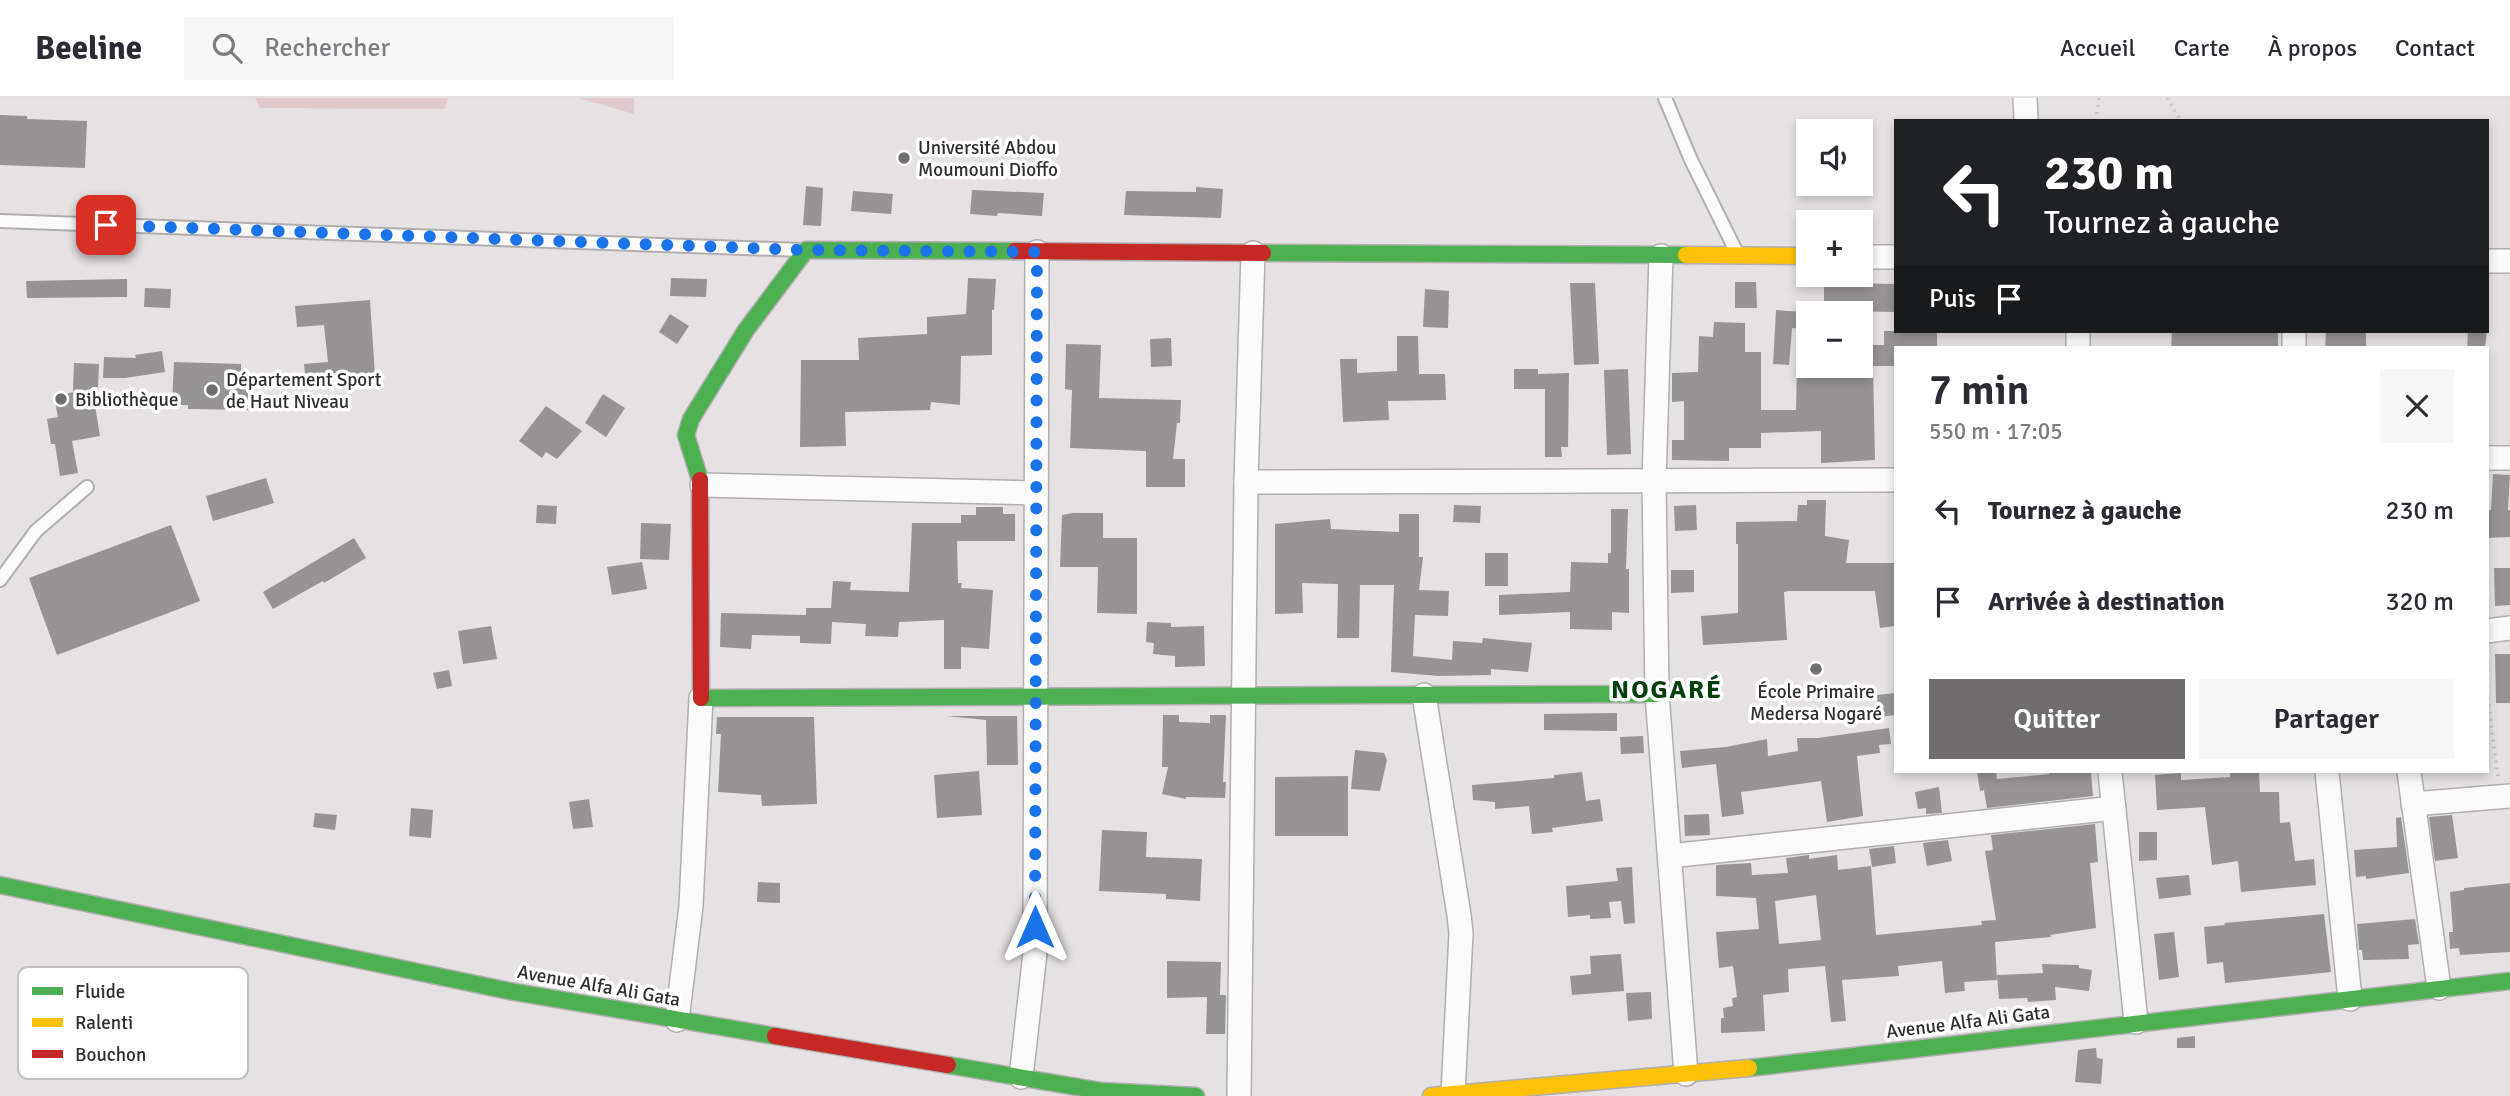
<!DOCTYPE html>
<html lang="fr">
<head>
<meta charset="utf-8">
<style>
	body { margin:0; font-family:Signika,sans-serif; background:#f7f7f7; color:#2b2b33; height:100vh; display:flex; flex-direction:column; font-size:26px; white-space:nowrap }
	* { box-sizing:border-box; margin:0 }
	p { font-size:23px; color:#7c7c81 }
	.icon { flex:none; width:38px; height:38px; fill:none; stroke:currentColor; stroke-width:2; stroke-linecap:round; stroke-linejoin:round }
	.map { position:relative; flex:1; overflow:hidden }
	.side { position:absolute; left:1894px; top:248px; width:595px; height:427px; display:flex; flex-direction:column; background:#fff; border-radius:0px; box-shadow:0 4px 10px #0003 }
	.side>* { flex:none }
	.top-card { position:absolute; left:1894px; top:21px; width:595px; height:214px; border-radius:0px; box-shadow:0 4px 10px #0003; background:#202124; color:#fff; overflow:hidden }
	.tools { position:absolute; left:1796px; top:21px; display:grid; gap:14px }
	.tools a { display:grid; place-items:center; width:77px; height:77px; border-radius:0px; background:#fff; box-shadow:0 4px 10px #0003; font-size:35px }
	.pin { position:absolute; display:grid; place-items:center; width:60px; height:60px; color:#fff; margin:-30px; border-radius:14px; box-shadow:0 4px 10px #0006 }
	.me { position:absolute; width:77px; margin:-38px; rotate:0deg; stroke-linejoin:round; filter:drop-shadow(0 0 5px #0008) }
	.turn { display:flex; align-items:center; gap:24px; height:147px; padding:0 35px; font-size:32px }
	.turn .icon { width:91px; height:91px; stroke-width:2.5 }
	.turn b { display:block; font-size:49px; line-height:60px }
	.then { display:flex; align-items:center; height:66px; padding:0 35px; background:#0003; gap:14px; font-size:26px }
	.round { display:grid; place-items:center; flex:none; width:74px; height:74px; border-radius:0px; background:#f7f7f7 }
	.head { display:flex; align-items:center; justify-content:space-between; height:119px; padding:0 35px }
	h1 { font-size:42px; font-weight:600; line-height:52px }
	.cta { display:flex; gap:14px; margin-top:auto; padding:14px 35px }
	.cta a { flex:1; height:80px; border-radius:0px; background:#706d6e; color:#fff; font-size:28px; font-weight:600; line-height:80px; text-align:center }
	.cta a+a { background:#f7f7f7; color:#2b2b33 }
	ul { padding:0; list-style:none }
	li { display:flex; align-items:center; gap:21px; height:91px; padding:0 35px }
	li div { flex:1 }
	li b { display:block; font-size:26px }
	li em { font-style:normal }
	header { display:flex; align-items:center; gap:42px; box-sizing:border-box; height:98px; padding:0 35px; background:#fff; border-bottom:2px solid #e1e1e2 }
	header strong { font-size:33px }
	nav { display:flex; gap:38px; margin-inline-start:auto; font-size:24px }
	.search { width:490px; height:63px; background:#f7f7f7; display:flex; align-items:center; gap:18px; box-sizing:border-box; padding:0 24px; border-radius:0px; color:#7c7c81; font-size:26px }
	.map>svg:first-child { display:block }
	.green { fill:#e1c9ce }
	.building { fill:#969494; fill-rule:evenodd }
	.lines { fill:none; stroke-linecap:round; stroke-linejoin:round }
	.lane-casing { stroke:#b0aeae; stroke-width:16 }
	.street-casing { stroke:#b0aeae; stroke-width:26 }
	.fast-casing { stroke:#b0aeae; stroke-width:19 }
	.slow-casing { stroke:#b0aeae; stroke-width:19 }
	.jam-casing { stroke:#b0aeae; stroke-width:19 }
	.path { stroke:#c5c3c4; stroke-width:3.5; stroke-dasharray:2 5; stroke-linecap:butt }
	.lane { stroke:#fbfbfb; stroke-width:12 }
	.street { stroke:#fbfbfb; stroke-width:23 }
	.fast { stroke:#4caf50; stroke-width:16 }
	.slow { stroke:#ffc107; stroke-width:16 }
	.jam { stroke:#c62828; stroke-width:16 }
	.route { stroke:#1a73e8; stroke-width:12; stroke-dasharray:0 21.6 }
	.poi-dot { fill:#706d6e; stroke:#fff; stroke-width:2.5 }
	.labels { text-anchor:middle; stroke-width:7; stroke-linejoin:round; paint-order:stroke }
	.poi-label { font-size:19px; fill:#302e2f; stroke:#fff; text-anchor:start }
	.street-label { font-size:19px; fill:#302e2f; stroke:#fff }
	.district-label { font-size:26px; font-weight:bold; letter-spacing:2px; fill:#003e0a; stroke:#fff }
	.key { fill:#fff; stroke:#c1c0c1; stroke-width:2 }
	.key-label { font-size:19px; fill:#302e2f }
</style>
</head>
<body>
<header>
<strong>Beeline</strong>
<div class="search"><svg class="icon" aria-label="search" viewBox="0 0 24 24"><circle cx="10" cy="10" r="6"/><path d="M15 15l6 6"/></svg>Rechercher</div>
<nav><a>Accueil</a><a>Carte</a><a>À propos</a><a>Contact</a></nav>
</header>
<div class="map">
<svg width="2510" height="998" viewBox="0 0 2510 998">
	<rect width="100%" height="100%" fill="#e6e2e3"/>
	<g class="green">
		<polygon points="255,0 448,0 445,11 260,10"/>
		<polygon points="579,0 634,0 634,16"/>
	</g>
	<g class="building">
		<polygon points="0,17 27,18 27,21 87,23 85,70 0,67"/>
		<polygon points="806,88 823,90 821,128 803,127"/>
		<polygon points="1196,89 1223,91 1221,120 1124,117 1126,93 1196,94"/>
		<polygon points="972,92 1044,95 1042,118 998,115 997,118 970,116"/>
		<polygon points="853,93 893,96 891,116 851,113"/>
		<polygon points="671,180 707,181 706,199 670,198"/>
		<polygon points="968,180 996,181 994,212 992,212 992,257 961,258 960,307 931,304 930,312 845,314 846,348 800,349 801,262 859,262 858,240 927,236 927,219 966,216"/>
		<polygon points="127,181 127,199 27,200 26,183"/>
		<polygon points="1735,184 1756,184 1757,210 1735,210"/>
		<polygon points="1570,185 1595,185 1599,266 1574,267"/>
		<polygon points="1852,185 1895,186 1895,214 1846,213 1846,215 1824,215 1824,186 1852,187"/>
		<polygon points="145,190 171,191 170,210 144,209"/>
		<polygon points="1425,191 1449,193 1448,230 1423,229"/>
		<polygon points="370,202 375,277 306,284 304,266 328,264 324,227 297,229 295,208"/>
		<polygon points="1776,212 1803,214 1802,231 1792,230 1789,267 1773,266"/>
		<polygon points="670,216 689,228 677,246 659,234"/>
		<polygon points="1714,224 1745,225 1745,254 1761,254 1761,312 1796,312 1797,268 1873,268 1875,362 1821,365 1821,333 1761,335 1761,350 1729,350 1729,363 1672,362 1672,342 1684,342 1684,303 1672,304 1672,275 1698,274 1699,238 1713,239"/>
		<polygon points="1884,233 1937,233 1937,250 1895,250 1895,268 1860,268 1860,247 1884,247"/>
		<polygon points="2172,233 2278,233 2278,250 2171,250"/>
		<polygon points="2326,233 2366,233 2366,250 2325,250"/>
		<polygon points="2468,233 2487,233 2485,250 2467,250"/>
		<polygon points="1397,238 1418,238 1419,276 1445,276 1446,302 1388,303 1389,322 1343,324 1340,261 1357,261 1357,275 1397,273"/>
		<polygon points="1171,240 1172,268 1151,269 1150,241"/>
		<polygon points="1066,246 1101,247 1099,300 1181,302 1180,325 1177,325 1173,361 1185,361 1185,389 1146,389 1146,353 1070,350 1072,292 1065,291"/>
		<polygon points="162,253 165,274 125,280 103,280 104,259 136,260 135,257"/>
		<polygon points="174,264 241,266 241,277 251,277 250,312 188,311 188,307 172,307"/>
		<polygon points="74,265 99,266 98,289 92,289 100,338 72,343 78,375 60,378 55,346 51,346 47,321 58,319 54,299 73,294"/>
		<polygon points="1514,271 1538,271 1538,276 1569,275 1568,349 1561,349 1562,359 1545,359 1545,291 1514,291"/>
		<polygon points="1628,271 1631,356 1607,357 1604,272"/>
		<polygon points="603,296 625,310 606,339 585,325"/>
		<polygon points="546,308 582,333 557,361 546,354 542,360 519,343"/>
		<polygon points="2493,376 2510,377 2508,412 2510,412 2510,439 2487,440 2487,412 2491,412"/>
		<polygon points="266,380 274,405 213,423 206,398"/>
		<polygon points="1807,402 1826,402 1825,438 1849,442 1846,465 1895,465 1895,528 1880,530 1875,493 1789,493 1784,494 1787,542 1703,547 1701,518 1738,515 1738,446 1736,446 1736,424 1797,423 1798,407 1807,407"/>
		<polygon points="537,407 557,408 556,426 536,425"/>
		<polygon points="1454,407 1481,408 1480,425 1453,424"/>
		<polygon points="1696,407 1697,432 1675,433 1674,408"/>
		<polygon points="976,409 1003,409 1003,416 1015,416 1015,443 957,443 958,485 962,485 961,490 993,492 989,551 961,549 961,571 944,571 944,522 899,524 898,539 865,538 866,526 832,524 831,546 800,545 800,538 752,537 751,551 720,549 721,515 806,517 806,510 831,510 833,483 851,484 850,492 909,494 912,425 961,425 961,417 976,417"/>
		<polygon points="1611,411 1628,411 1626,471 1629,471 1629,515 1612,514 1612,532 1570,531 1570,514 1499,517 1499,497 1570,494 1571,464 1608,465 1608,455 1611,455"/>
		<polygon points="1073,415 1103,415 1103,440 1137,440 1137,516 1097,515 1098,469 1060,469 1062,417"/>
		<polygon points="1399,416 1419,416 1419,459 1423,459 1419,492 1449,493 1448,518 1415,517 1413,558 1452,562 1453,543 1482,545 1483,540 1532,545 1528,574 1491,571 1491,577 1439,578 1391,574 1394,487 1360,487 1359,540 1337,540 1338,486 1302,485 1303,515 1275,516 1275,426 1330,421 1331,431 1399,434"/>
		<polygon points="641,425 671,426 669,462 640,461"/>
		<polygon points="171,427 200,503 57,557 29,480"/>
		<polygon points="354,440 366,460 324,485 323,483 273,511 263,494"/>
		<rect x="1485" y="455" width="23" height="33"/>
		<polygon points="642,464 647,491 612,497 607,469"/>
		<polygon points="2494,470 2510,470 2510,507 2495,508"/>
		<polygon points="1671,472 1694,472 1694,494 1671,495"/>
		<polygon points="1147,524 1171,525 1171,529 1204,528 1205,568 1175,569 1175,558 1153,556 1154,545 1146,544"/>
		<polygon points="491,528 497,561 463,566 458,533"/>
		<polygon points="2495,556 2510,556 2510,605 2496,605"/>
		<polygon points="449,572 452,588 437,591 433,575"/>
		<polygon points="1895,595 1895,617 1879,619 1877,597"/>
		<polygon points="1617,615 1617,633 1544,632 1544,616"/>
		<polygon points="1163,617 1179,617 1179,624 1210,625 1210,617 1226,617 1223,684 1226,684 1225,700 1186,699 1186,701 1162,696 1168,669 1162,669"/>
		<polygon points="946,618 1017,618 1018,667 987,667 986,622"/>
		<polygon points="717,619 814,619 817,706 762,708 761,697 718,694 721,636 716,636"/>
		<polygon points="1889,630 1891,646 1879,647 1880,655 1857,658 1863,718 1827,724 1821,683 1741,694 1744,716 1722,719 1716,666 1682,670 1680,653 1726,649 1767,641 1768,658 1798,653 1797,640 1818,640"/>
		<polygon points="1643,638 1644,655 1621,656 1620,639"/>
		<polygon points="1355,652 1384,655 1387,662 1380,693 1351,691"/>
		<polygon points="979,673 982,717 937,720 934,677"/>
		<polygon points="1582,674 1586,703 1600,701 1603,723 1552,730 1553,734 1532,736 1529,708 1495,711 1495,704 1473,702 1472,687 1554,680 1554,677"/>
		<polygon points="1977,674 1996,674 1997,681 2049,676 2049,674 2091,674 2093,698 1987,710 1984,692 1980,693"/>
		<polygon points="2230,674 2259,674 2260,694 2279,694 2280,725 2290,724 2295,763 2314,761 2316,787 2241,794 2238,763 2212,767 2205,709 2157,712 2155,677 2181,675 2181,682 2230,679"/>
		<polygon points="1348,678 1348,738 1275,738 1275,679"/>
		<polygon points="1939,689 1942,715 1926,716 1926,710 1918,711 1915,694"/>
		<polygon points="589,701 593,729 573,731 569,704"/>
		<polygon points="411,710 433,712 431,740 409,738"/>
		<polygon points="315,715 337,717 335,732 313,729"/>
		<polygon points="1709,716 1710,737 1685,738 1684,717"/>
		<polygon points="2452,717 2458,760 2435,763 2429,719"/>
		<polygon points="2401,719 2409,775 2366,781 2366,778 2356,779 2354,752 2397,749 2396,720"/>
		<path d="M2095,726L2098,764L2090,765L2096,830L2050,837L2051,839L1995,844L1997,882L1964,884L1965,893L1945,895L1942,863L1898,868L1899,878L1842,882L1846,923L1831,924L1825,868L1788,871L1789,894L1763,897L1765,933L1721,935V920H1724L1723,910L1733,908L1732,900L1737,899L1733,868L1719,870L1716,834L1759,831L1756,800L1716,798V767L1751,765L1752,777L1788,775L1786,760L1809,757V761L1837,757L1838,772L1871,768L1876,837L1982,827L1981,823L1996,822L1985,753L1993,752L1991,737ZM1816,797L1821,842L1779,846L1775,803Z"/>
		<polygon points="1102,732 1147,734 1146,759 1202,761 1200,803 1166,801 1166,796 1099,793"/>
		<polygon points="2139,734 2157,734 2157,762 2139,763"/>
		<polygon points="1948,742 1952,763 1927,768 1923,745"/>
		<polygon points="1894,748 1896,765 1872,769 1869,751"/>
		<polygon points="1632,769 1635,825 1624,826 1621,803 1609,804 1611,820 1590,821 1590,817 1568,819 1566,788 1618,783 1616,770"/>
		<polygon points="2189,777 2191,797 2159,801 2156,780"/>
		<polygon points="758,784 780,785 780,805 757,804"/>
		<polygon points="2510,785 2510,854 2460,857 2459,850 2450,851 2449,834 2453,834 2450,794 2464,792 2464,790"/>
		<polygon points="2324,816 2331,874 2225,885 2223,864 2207,866 2204,829 2225,827 2224,825"/>
		<polygon points="2415,821 2419,846 2408,847 2409,861 2363,862 2362,852 2359,852 2357,826"/>
		<polygon points="2174,834 2179,879 2159,882 2154,836"/>
		<polygon points="1621,856 1624,893 1572,897 1570,878 1591,876 1590,858"/>
		<polygon points="1167,863 1221,864 1220,897 1226,897 1225,936 1206,936 1207,899 1167,900"/>
		<polygon points="2042,866 2079,867 2079,870 2092,872 2089,893 2055,889 2056,902 2028,904 2027,900 1999,901 1997,877 2043,875"/>
		<polygon points="1651,894 1652,921 1628,923 1626,895"/>
		<polygon points="2195,938 2195,950 2177,950 2177,940"/>
		<polygon points="2096,950 2097,960 2103,961 2101,986 2075,984 2078,952"/>
	</g>
	<g class="lines">
		<g class="lane-casing">
			<g id="lane">
				<polyline points="1665,0 1691,62 1737,155"/>
				<polyline points="0,123 801,152"/>
				<polyline points="0,482 36,433 87,389"/>
			</g>
		</g>
		<g class="street-casing">
			<g id="street">
				<polyline points="2025,0 2026,23"/>
				<polyline points="1661,158 1654,383 1657,596 1686,976"/>
				<polyline points="1860,159 1895,159"/>
				<polyline points="2487,163 2510,163"/>
				<polyline points="2078,233 2078,250"/>
				<polyline points="2294,233 2294,250"/>
				<polyline points="2487,360 2510,360"/>
				<polyline points="1246,384 1895,382"/>
				<polyline points="702,387 1036,395"/>
				<polyline points="2487,533 2510,530"/>
				<polyline points="1424,597 1459,817 1461,835 1453,996"/>
				<polyline points="2110,674 2136,924"/>
				<polyline points="2327,674 2350,901"/>
				<polyline points="2409,674 2439,890"/>
				<polyline points="2413,706 2510,698"/>
				<polyline points="1670,758 2114,710"/>
				<polyline points="677,922 691,808 701,600"/>
				<polyline points="1021,979 1035,855 1037,154"/>
				<polyline points="1239,998 1246,384 1253,155"/>
			</g>
		</g>
		<g class="fast-casing">
			<g id="fast">
				<polyline points="1263,155 1686,157"/>
				<polyline points="700,382 686,337 691,321 746,232 806,152 1015,153"/>
				<polyline points="701,600 1657,596"/>
				<polyline points="0,787 509,893 775,938"/>
				<polyline points="948,967 1101,993 1196,998"/>
				<polyline points="1749,970 2510,883"/>
			</g>
		</g>
		<g class="slow-casing">
			<g id="slow">
				<polyline points="1686,157 1808,158"/>
				<polyline points="1431,998 1749,970"/>
			</g>
		</g>
		<g class="jam-casing">
			<g id="jam">
				<polyline points="1015,153 1263,155"/>
				<polyline points="700,382 701,600"/>
				<polyline points="775,938 948,967"/>
			</g>
		</g>
		<g class="path">
			<polyline points="2167,0 2181,23"/>
			<polyline points="2096,23 2099,0"/>
			<polyline points="2487,593 2498,679"/>
		</g>
		<use href="#lane" class="lane"/>
		<use href="#street" class="street"/>
		<use href="#fast" class="fast"/>
		<use href="#slow" class="slow"/>
		<use href="#jam" class="jam"/>
	</g>
	<g class="lines">
		<polyline class="route" points="106,127 806,152 1037,154 1035,829"/>
	</g>
	<g class="poi-dot">
		<circle cx="904" cy="60" r="7"/>
		<circle cx="212" cy="292" r="7"/>
		<circle cx="61" cy="301" r="7"/>
		<circle cx="1816" cy="571" r="7"/>
	</g>
	<g class="labels">
		<g class="poi-label">
			<text x="918" y="56">Université Abdou<tspan x="918" dy="22">Moumouni Dioffo</tspan></text>
			<text x="226" y="288">Département Sport<tspan x="226" dy="22">de Haut Niveau</tspan></text>
			<text x="75" y="308">Bibliothèque</text>
			<text x="1816" y="600" text-anchor="middle">École Primaire<tspan x="1816" dy="22">Medersa Nogaré</tspan></text>
		</g>
		<g class="street-label">
			<text transform="translate(599 887) rotate(10)" y="7">Avenue Alfa Ali Gata</text>
			<text transform="translate(1968 923) rotate(-7)" y="7">Avenue Alfa Ali Gata</text>
		</g>
		<g class="district-label">
			<text x="1667" y="600">NOGARÉ</text>
		</g>
	</g>
	<rect x="18" y="869" width="230" height="112" rx="10" class="key"/>
	<rect x="32" y="889" width="31" height="8" fill="#4caf50"/>
	<rect x="32" y="920" width="31" height="9" fill="#ffc107"/>
	<rect x="32" y="952" width="31" height="8" fill="#c62828"/>
	<g class="key-label">
		<text x="75" y="900">Fluide</text>
		<text x="75" y="931">Ralenti</text>
		<text x="75" y="963">Bouchon</text>
	</g>
</svg>
<div class="tools">
<a><svg class="icon" aria-label="sound" viewBox="0 0 24 24"><path d="M4 9h4l5-4v14l-5-4H4zM17 9q2 3 0 6"/></svg></a>
<a>+</a>
<a>−</a>
</div>
<div class="pin" style="left:106px;top:127px;background:#d93025"><svg class="icon" aria-label="arrive" viewBox="0 0 24 24"><path d="M6 21V4h12l-3 4 3 4H6"/></svg></div>
<svg class="me" style="left:1035px;top:829px" viewBox="-20 -20 40 40"><path d="M0-17L14 15 0 8-14 15z" fill="#1a73e8" stroke="#fff" stroke-width="4"/></svg>
<div class="top-card">
<div class="turn"><svg class="icon" aria-label="left" viewBox="0 0 24 24"><path d="M17 20v-9H6M10 6l-5 5 5 5"/></svg><div><b>230 m</b>Tournez à gauche</div></div>
<div class="then">Puis<svg class="icon" aria-label="arrive" viewBox="0 0 24 24"><path d="M6 21V4h12l-3 4 3 4H6"/></svg></div>
</div>
<section class="side">
<div class="head"><div><h1>7 min</h1><p>550 m · 17:05</p></div><a class="round"><svg class="icon" aria-label="close" viewBox="0 0 24 24"><path d="M6 6l12 12M18 6L6 18"/></svg></a></div>
<ul>
<li><svg class="icon" aria-label="left" viewBox="0 0 24 24"><path d="M17 20v-9H6M10 6l-5 5 5 5"/></svg><div><b>Tournez à gauche</b></div><em>230 m</em></li>
<li><svg class="icon" aria-label="arrive" viewBox="0 0 24 24"><path d="M6 21V4h12l-3 4 3 4H6"/></svg><div><b>Arrivée à destination</b></div><em>320 m</em></li>
</ul>
<div class="cta"><a>Quitter</a><a>Partager</a></div>
</section>
</div>
</body>
</html>
